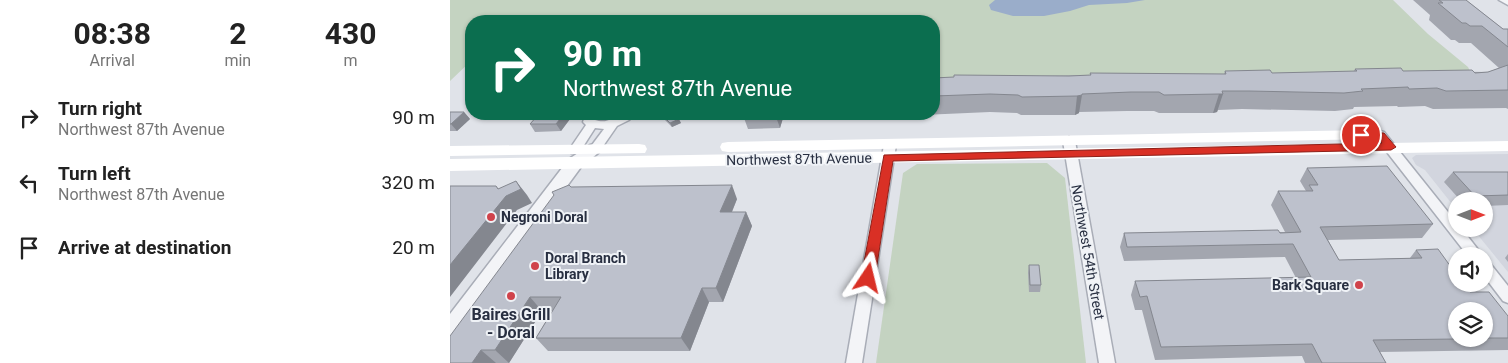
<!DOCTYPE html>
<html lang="en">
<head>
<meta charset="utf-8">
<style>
	body { margin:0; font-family:Roboto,sans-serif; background:#f6f6f6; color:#222; height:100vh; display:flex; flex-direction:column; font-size:19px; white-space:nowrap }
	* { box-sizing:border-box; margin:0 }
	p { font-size:16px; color:#767676 }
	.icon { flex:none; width:28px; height:28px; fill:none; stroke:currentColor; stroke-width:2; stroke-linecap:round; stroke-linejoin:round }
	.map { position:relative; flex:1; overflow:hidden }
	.details { display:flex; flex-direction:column; background:#fff; width:450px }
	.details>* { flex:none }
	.guide { position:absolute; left:15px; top:15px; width:475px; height:105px; border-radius:20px; box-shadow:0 1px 4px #0004; background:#0b6e4f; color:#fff; overflow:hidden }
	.needle { width:32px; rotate:90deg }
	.buttons { position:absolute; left:998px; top:192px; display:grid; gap:10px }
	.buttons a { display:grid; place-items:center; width:45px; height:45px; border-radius:50%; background:#fff; box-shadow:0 1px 4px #0004; font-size:25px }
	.pin { position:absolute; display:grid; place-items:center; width:42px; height:42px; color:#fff; margin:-21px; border:2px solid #fff; border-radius:50%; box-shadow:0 1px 5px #0007 }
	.me { position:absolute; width:55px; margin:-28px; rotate:10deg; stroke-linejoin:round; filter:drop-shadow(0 0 4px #0008) }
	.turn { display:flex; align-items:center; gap:18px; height:105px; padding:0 15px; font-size:22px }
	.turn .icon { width:65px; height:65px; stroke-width:2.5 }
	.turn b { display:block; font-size:35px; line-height:42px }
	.eta { display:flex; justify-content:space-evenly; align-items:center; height:85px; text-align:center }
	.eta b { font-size:30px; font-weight:700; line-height:35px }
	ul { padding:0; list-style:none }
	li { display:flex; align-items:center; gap:15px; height:65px; padding:0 15px }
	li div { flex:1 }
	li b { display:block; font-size:19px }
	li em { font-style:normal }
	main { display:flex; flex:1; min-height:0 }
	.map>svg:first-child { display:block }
	.built { fill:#d2d5de }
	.green { fill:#c4d3c1 }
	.water { fill:#9aadca }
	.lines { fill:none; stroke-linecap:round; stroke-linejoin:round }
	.minor-casing { stroke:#a9adb7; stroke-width:3 }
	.tertiary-casing { stroke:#a9adb7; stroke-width:3 }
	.minor { fill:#f3f4f7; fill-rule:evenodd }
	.tertiary { fill:#f3f4f7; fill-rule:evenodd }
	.secondary { fill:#fff; fill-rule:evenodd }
	.wall { fill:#a3a6af; fill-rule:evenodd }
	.shaded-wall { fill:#84878f }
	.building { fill:#bdc1cc; stroke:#84878f }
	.route { fill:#d93025; stroke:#8d1f18 }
	.poi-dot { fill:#d0434b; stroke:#eff2f6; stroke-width:2 }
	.labels { text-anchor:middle; stroke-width:4; stroke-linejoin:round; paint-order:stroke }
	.street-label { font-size:14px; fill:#282f41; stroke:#eff2f6 }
	.poi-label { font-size:14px; font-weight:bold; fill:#282f41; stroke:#eff2f6; text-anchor:start }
	.near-poi-label { font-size:16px; font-weight:bold; fill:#282f41; stroke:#eff2f6 }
</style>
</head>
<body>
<main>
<section class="details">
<div class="eta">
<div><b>08:38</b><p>Arrival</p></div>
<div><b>2</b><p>min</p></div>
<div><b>430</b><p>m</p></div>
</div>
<ul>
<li><svg class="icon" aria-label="right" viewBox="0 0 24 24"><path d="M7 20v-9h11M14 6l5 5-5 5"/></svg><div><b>Turn right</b><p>Northwest 87th Avenue</p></div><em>90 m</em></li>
<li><svg class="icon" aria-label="left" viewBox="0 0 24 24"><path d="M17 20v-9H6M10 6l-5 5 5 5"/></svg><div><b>Turn left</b><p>Northwest 87th Avenue</p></div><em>320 m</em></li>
<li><svg class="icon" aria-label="arrive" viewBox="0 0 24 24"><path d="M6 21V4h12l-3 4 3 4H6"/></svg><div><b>Arrive at destination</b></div><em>20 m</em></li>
</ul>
</section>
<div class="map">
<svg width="1058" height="363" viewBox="0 0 1058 363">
	<rect width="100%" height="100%" fill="#e0e3e9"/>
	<polygon class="built" points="1058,154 1058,272 1023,229 1034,229 1034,201 1006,201 1006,209 975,170 966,165 962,158 966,155"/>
	<g class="green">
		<polygon points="0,0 943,0 978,34 1018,67 1021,73 484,82 484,21 21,21 21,61 0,81"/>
		<polygon points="597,163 615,178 636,363 426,363 453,173 467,164"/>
	</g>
	<polygon class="water" points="545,0 695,0 677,3 639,5 620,11 594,16 563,16 541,10 539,5"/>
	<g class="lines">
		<g class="minor-casing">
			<g id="minor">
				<path d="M136,114H146L145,120C157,124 162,118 172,114C175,113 181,114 185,114L179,120L167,126L149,152H141L139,149L154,129L145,128L129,153H121L119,150L136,125L133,122Z"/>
				<polygon points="930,131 934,132 1006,222 1006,229 1012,229 1033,256 1018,256 926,138 924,135 926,132"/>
				<polygon points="619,137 625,141 665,363 649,363 613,141"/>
				<polygon points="440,141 446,145 412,363 396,363 434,145"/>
				<polygon points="1034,260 1039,262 1058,286 1058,303 1053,301 1034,276"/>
			</g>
		</g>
		<g class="tertiary-casing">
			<g id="tertiary">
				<polygon points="1049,0 1058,0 1058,5"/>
				<polygon points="145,144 150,145 153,149 131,167 7,336 0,339 0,314 119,159 140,145"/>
			</g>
		</g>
		<use href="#minor" class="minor"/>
		<use href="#tertiary" class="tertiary"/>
		<g class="secondary">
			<polygon points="917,130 923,131 925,135 923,139 278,152 272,151 270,147 272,143 278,142"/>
			<polygon points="1058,141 1058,151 0,171 0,159"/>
			<polygon points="189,144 195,145 197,149 195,153 0,156 0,146"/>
		</g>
	</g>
	<g class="wall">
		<polygon points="963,0 1016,0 1053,29 1058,29 1058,109 1056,108 983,109 975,106 948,107 947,106 904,107 903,109 885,111 792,109 768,110 767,112 763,113 709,113 704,111 677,111 629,112 629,113 625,115 571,115 567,113 540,112 427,117 427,114 484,114 484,78 640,75 640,73 774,74 775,71 822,73 903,72 905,69 953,71 1038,72 1049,68 1021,43 1009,43 1005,40 1001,40 979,20 980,15"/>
		<polygon points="21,66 21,78 16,71"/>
		<polygon points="0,112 14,112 20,119 7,131 0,131"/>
		<polygon points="279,114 345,114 343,117 333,118 330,128 298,129 294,118 281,119"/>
		<polygon points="213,116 231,123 222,127 215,120"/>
		<polygon points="120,119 111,131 85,132 80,124"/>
		<path d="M857,168L983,224L972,238L878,240L889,260L960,258L966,250L1020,292L1058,316V350L930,352L936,363H855L852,356L705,360L692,310H685L681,295L685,281L846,278L835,257L674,261L670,247L674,233L835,232L821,205L828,191H856L850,181ZM1034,311V339H1006Z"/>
		<polygon points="1003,172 1058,172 1058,205 1034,206 1034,201 1011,201 994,182"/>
		<polygon points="121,187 287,199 282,212 296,212 302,226 273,302 259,302 240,351 98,351 86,338 102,311 92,311 59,363 0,363"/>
		<polygon points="1058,254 1058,262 1055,258"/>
		<polygon points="579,265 591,285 590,292 579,292 578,273"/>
	</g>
	<g class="shaded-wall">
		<polygon points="769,94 773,94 767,112 763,113"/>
		<polygon points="632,95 629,113 625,115 627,96"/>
		<polygon points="14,112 20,119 7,131 1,124"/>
		<polygon points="114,114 117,114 120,119 111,131 106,124"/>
		<polygon points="325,114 332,114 333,118 330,128"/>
		<polygon points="229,119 231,123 222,127 220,123"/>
		<polygon points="66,181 77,195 82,203 67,210 0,297 0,265 46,186 55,197"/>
		<polygon points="282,185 287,199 276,226 270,212"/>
		<polygon points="296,212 302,226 273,302 266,288"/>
		<polygon points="252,288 259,302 240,351 231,338"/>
		<polygon points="80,297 92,311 59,363 45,350"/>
		<polygon points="31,350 46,363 22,363"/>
	</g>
	<g class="building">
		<polygon points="989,0 1016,0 1053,29 1058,29 1058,47 1032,26 1020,26 1016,23 1012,23 988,3 993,3"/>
		<polygon points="1058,65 1058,90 996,91 987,88 959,89 958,87 911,89 913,91 894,93 799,91 772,91 773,94 769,94 714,95 709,92 681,92 632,94 632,95 627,96 572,97 568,95 540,94 484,96 484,78 504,77 504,75 619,76 641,75 640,73 776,74 775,71 820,70 822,73 907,71 905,69 951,68 953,71 1022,70 1025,73 1038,72"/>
		<polygon points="21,66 21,71 16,71"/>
		<polygon points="0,112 14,112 1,124 0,124"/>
		<polygon points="89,114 114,114 106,124 80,124"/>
		<polygon points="218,114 223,114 229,119 220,123 213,116"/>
		<polygon points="294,114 326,114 325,114 293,115"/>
		<polygon points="937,166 983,224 870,227 889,260 972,258 966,250 988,249 1006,274 1006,284 1014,284 1020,292 1039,292 1058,316 1058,338 1034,338 1034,311 1006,311 1006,339 923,340 936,363 872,363 862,344 711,347 697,296 690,297 685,281 861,277 843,244 677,247 674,233 828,230 830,233 851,232 828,191 863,191 859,185 868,185 857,168"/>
		<polygon points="1003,172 1058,172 1058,195 1025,196"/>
		<polygon points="66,181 71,189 56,196 0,265 0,186 46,186 48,189"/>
		<polygon points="119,185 121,187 282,185 270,212 296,212 266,288 252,288 231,338 86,338 111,297 80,297 45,350 31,350 22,363 0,363 0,336 104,195 102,192"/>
		<polygon points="579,265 589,265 591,285 580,285"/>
	</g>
	<polygon class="route" points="911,132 934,133 946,147 941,150 443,161 425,278 423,282 418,284 413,282 411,278 434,155 932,143 927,138 907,138 905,135 907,133"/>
	<g class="poi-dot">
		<circle cx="41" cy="217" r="5"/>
		<circle cx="85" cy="266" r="5"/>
		<circle cx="909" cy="285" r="5"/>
		<circle cx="61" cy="296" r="5"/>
	</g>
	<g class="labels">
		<g class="street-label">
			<text transform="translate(349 159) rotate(-1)" y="5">Northwest 87th Avenue</text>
			<text transform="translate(638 252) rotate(80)" y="5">Northwest 54th Street</text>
		</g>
		<g class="poi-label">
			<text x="51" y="222">Negroni Doral</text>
			<text x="95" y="263">Doral Branch<tspan x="95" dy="16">Library</tspan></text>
			<text x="899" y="290" text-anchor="end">Bark Square</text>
		</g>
		<g class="near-poi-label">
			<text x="61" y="320">Baires Grill<tspan x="61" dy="18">- Doral</tspan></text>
		</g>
	</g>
</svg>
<div class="buttons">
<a><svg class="needle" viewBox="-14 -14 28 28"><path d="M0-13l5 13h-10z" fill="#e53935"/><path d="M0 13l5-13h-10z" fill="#767676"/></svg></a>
<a><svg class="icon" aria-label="sound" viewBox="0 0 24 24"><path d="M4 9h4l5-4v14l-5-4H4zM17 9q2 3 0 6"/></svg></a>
<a><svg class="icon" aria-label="layers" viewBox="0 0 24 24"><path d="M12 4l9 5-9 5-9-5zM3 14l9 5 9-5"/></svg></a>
</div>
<div class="pin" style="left:911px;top:135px;background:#d93025"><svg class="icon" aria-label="arrive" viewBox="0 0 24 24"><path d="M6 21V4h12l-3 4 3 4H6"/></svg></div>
<svg class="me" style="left:418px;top:278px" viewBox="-20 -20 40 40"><path d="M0-17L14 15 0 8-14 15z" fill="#d93025" stroke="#fff" stroke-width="4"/></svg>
<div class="guide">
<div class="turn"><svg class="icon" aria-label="right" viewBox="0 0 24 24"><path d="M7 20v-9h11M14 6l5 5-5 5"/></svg><div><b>90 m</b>Northwest 87th Avenue</div></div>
</div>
</div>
</main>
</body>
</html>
